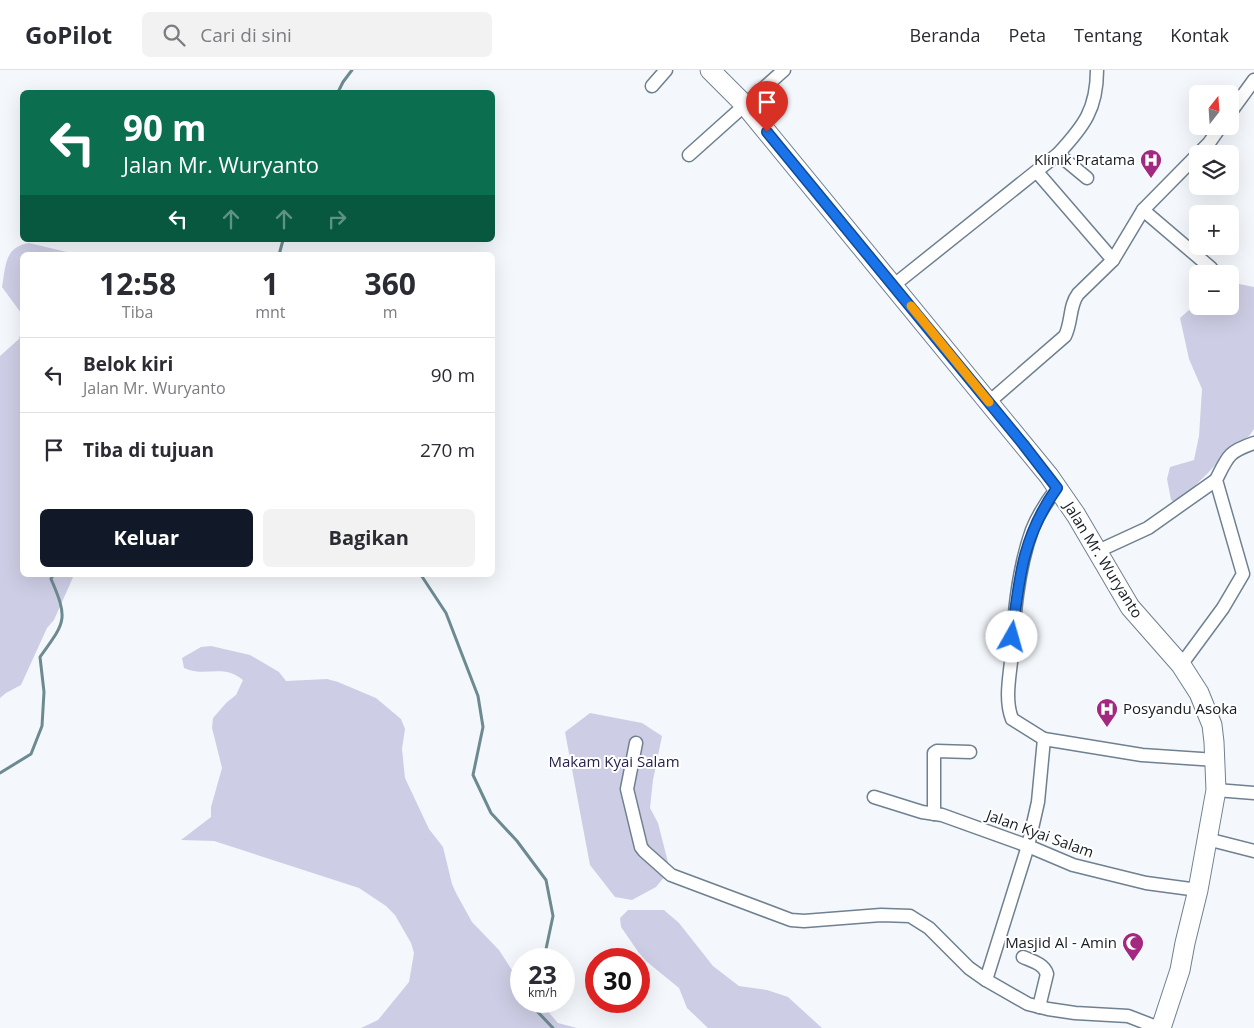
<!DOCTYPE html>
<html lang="id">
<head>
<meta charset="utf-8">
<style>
	body { margin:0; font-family:"Open Sans",sans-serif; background:#f2f2f3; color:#2b2b33; height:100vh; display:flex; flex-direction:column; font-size:19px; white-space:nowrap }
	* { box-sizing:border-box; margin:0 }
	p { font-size:16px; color:#7c7c81 }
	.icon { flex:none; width:28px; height:28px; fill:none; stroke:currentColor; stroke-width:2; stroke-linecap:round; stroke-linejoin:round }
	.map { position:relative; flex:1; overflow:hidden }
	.side { position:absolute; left:20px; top:182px; width:475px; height:325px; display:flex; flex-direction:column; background:#fff; border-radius:8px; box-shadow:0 5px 20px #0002 }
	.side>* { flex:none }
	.banner { position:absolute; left:20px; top:20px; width:475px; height:152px; border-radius:8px; box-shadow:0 5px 20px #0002; background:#0b6e4f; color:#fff; overflow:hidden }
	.needle { width:32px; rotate:17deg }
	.controls { position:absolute; left:1189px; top:15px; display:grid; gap:10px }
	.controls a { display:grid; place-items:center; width:50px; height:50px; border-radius:8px; background:#fff; box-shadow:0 5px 20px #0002; font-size:25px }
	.speed { position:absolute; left:510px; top:878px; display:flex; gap:10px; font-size:25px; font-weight:700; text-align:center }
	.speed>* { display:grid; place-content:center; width:65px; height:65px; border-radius:50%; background:#fff; box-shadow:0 5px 20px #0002; line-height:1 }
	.speed small { font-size:12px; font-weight:400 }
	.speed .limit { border:8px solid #d22; background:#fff; color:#111 }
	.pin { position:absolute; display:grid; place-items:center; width:42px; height:42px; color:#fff; margin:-51px -21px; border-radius:50% 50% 50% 0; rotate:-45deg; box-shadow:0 0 5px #0007 }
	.pin .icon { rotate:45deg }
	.me { position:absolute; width:55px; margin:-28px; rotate:7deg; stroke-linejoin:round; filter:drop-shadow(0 0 4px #0008) }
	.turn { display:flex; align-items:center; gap:18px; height:105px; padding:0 20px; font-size:22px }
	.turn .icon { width:65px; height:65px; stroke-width:2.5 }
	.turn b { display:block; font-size:35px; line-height:42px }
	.lanes { display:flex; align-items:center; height:48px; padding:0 20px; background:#0003; justify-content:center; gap:25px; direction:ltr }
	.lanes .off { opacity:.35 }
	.eta { display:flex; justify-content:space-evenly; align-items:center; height:85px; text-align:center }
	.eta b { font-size:30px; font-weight:700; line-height:35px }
	.primary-button { display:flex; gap:10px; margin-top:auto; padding:10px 20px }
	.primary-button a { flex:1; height:58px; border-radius:8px; background:#111827; color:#fff; font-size:20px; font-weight:700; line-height:58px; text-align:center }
	.primary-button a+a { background:#f2f2f3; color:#2b2b33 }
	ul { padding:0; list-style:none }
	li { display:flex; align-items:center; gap:15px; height:75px; padding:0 20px; border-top:1px solid #e1e1e2 }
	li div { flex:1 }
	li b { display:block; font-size:19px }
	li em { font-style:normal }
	header { display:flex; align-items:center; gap:30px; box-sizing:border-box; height:70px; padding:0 25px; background:#fff; border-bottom:1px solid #e1e1e2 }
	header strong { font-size:24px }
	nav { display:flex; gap:28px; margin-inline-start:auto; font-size:18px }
	.search { width:350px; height:45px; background:#f2f2f3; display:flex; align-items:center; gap:12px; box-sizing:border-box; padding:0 18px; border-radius:8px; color:#7c7c81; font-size:19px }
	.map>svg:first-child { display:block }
	.green { fill:#cdcee5 }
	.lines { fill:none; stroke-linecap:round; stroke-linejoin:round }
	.stream { stroke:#6d8a90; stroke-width:3 }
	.street-casing { stroke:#6f8090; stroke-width:15 }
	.primary-casing { stroke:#6f8090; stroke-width:21 }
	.street { stroke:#fff; stroke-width:12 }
	.primary { stroke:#fff; stroke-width:19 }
	.route-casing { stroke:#114b97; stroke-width:12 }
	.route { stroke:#1a73e8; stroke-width:9 }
	.slow { stroke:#f59e0b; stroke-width:9 }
	.labels { text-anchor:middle; stroke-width:4; stroke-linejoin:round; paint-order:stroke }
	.poi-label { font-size:15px; fill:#161d23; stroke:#fff; text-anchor:end }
	.street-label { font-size:15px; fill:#161d23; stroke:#fff }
	.park-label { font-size:15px; fill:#27234b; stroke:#fff }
</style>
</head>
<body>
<header>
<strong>GoPilot</strong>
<div class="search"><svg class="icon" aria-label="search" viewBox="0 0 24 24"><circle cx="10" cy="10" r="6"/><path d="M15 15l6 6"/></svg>Cari di sini</div>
<nav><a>Beranda</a><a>Peta</a><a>Tentang</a><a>Kontak</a></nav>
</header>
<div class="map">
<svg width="1254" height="958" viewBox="0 0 1254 958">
	<rect width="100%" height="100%" fill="#f4f8fc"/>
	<g class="green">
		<path d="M29,173L71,183L72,185H22V249L21,243L2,217C6,196 4,177 29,173Z"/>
		<polygon points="1230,214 1239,214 1254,217 1254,359 1249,366 1226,383 1208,403 1177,433 1171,430 1167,409 1170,397 1194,390 1199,366 1202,319 1189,289 1180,248 1197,233 1198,236 1230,236"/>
		<polygon points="22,257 22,505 74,505 54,550 47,558 21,615 6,623 0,628 0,286 19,269"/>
		<path d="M211,576L250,585L279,602L286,611L327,609L338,612L376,628L401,649L405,659L402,679L405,708L429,759L443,777L452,814L456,823L472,852L499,880L521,914V931H539L558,953L577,958H361L378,950L409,912L414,883L411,873L395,845L386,836L359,818L214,771L181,770L211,747V737L222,698L212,658L213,648L227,632L236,625L243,610C222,593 206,608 184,598L182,588L201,577Z"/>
		<polygon points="590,643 642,653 662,666 653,710 650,738 658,753 670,800 656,817 632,830 615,827 590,795 565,662"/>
		<polygon points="628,840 664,840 679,853 713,896 722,903 739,916 767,920 788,927 822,958 708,958 687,938 679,918 646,891 639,883 621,857 620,848"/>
	</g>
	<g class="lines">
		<g class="stream">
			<polyline points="338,22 343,12 352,0"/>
			<polyline points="279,185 283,170"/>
			<polyline points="421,505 446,543 478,626 483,657 473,705 491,743 517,771 546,810 553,846 546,879 543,889"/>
			<path d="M0,703L31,684L42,656L44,622L40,587C65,552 69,550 51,509L53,505"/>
			<polyline points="534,931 534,938 553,958"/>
		</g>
		<g class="street-casing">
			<g id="street">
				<polyline points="652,16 666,0"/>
				<polyline points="1230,43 1254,10"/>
				<polyline points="1058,84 1087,108"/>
				<polyline points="689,85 784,0"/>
				<polyline points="1037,102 1113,190"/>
				<polyline points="1143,140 1211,198"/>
				<path d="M894,215L1058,84C1084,56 1097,39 1097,0"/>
				<path d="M989,332L1065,266C1072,252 1069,236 1078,224L1113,190L1143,140L1209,73L1221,56"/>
				<polyline points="1098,481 1148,458 1216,410"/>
				<path d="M1181,595L1223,538L1243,504L1216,410C1228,386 1228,382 1254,373"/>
				<polyline points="1044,669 1142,685 1216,690"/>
				<polyline points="636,673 627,719 641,777 644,781 671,805 791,850 804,851 881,845 910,846 929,858 969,898 986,910 1028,934 1048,939 1075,943 1128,946 1159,958"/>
				<polyline points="1216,720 1254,723"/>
				<polyline points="874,727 922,742 942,745 1028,776 1073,795 1146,813 1198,820"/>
				<polyline points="934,744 934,683 937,681 970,682"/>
				<polyline points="1207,769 1254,781"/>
				<path d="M1023,887C1032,891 1044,894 1047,904L1039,937"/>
				<path d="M986,910L1028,776L1038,732L1044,669L1012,649C1005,631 1009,610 1011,592C1014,548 1017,502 1032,460C1038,445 1047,431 1057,418"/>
			</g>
		</g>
		<g class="primary-casing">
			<polyline id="primary" points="710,0 744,34 1049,406 1076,445 1130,537 1181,595 1199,623 1212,655 1214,672 1216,720 1198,820 1185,873 1180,900 1161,958"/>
		</g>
		<use href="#street" class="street"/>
		<use href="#primary" class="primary"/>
	</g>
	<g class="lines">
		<g class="route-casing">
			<path id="route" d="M767,62L1023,374L1057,418C1022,467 1019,509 1012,567"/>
		</g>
		<use href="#route" class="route"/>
		<polyline class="slow" points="911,236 989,332"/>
	</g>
	<defs>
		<g id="hospital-pin" transform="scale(1.125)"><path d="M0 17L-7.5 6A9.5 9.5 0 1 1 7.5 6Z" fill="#a2297f" stroke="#fff"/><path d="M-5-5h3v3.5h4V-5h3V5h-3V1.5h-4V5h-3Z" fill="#fff"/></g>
		<g id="mosque-pin" transform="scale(1.125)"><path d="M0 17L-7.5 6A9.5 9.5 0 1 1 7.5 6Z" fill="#a2297f" stroke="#fff"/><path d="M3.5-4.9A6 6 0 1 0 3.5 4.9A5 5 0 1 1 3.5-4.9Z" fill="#fff"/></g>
	</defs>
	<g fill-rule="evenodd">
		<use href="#hospital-pin" x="1151" y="90"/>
		<use href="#hospital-pin" x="1107" y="639"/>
		<use href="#mosque-pin" x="1133" y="873"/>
	</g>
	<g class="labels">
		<g class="poi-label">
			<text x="1135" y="95">Klinik Pratama</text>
			<text x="1123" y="644" text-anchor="start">Posyandu Asoka</text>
			<text x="1117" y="878">Masjid Al - Amin</text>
		</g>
		<g class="street-label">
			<text transform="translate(1103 490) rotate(58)" y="5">Jalan Mr. Wuryanto</text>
			<text transform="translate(1040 764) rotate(20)" y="5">Jalan Kyai Salam</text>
		</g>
		<g class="park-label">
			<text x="614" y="697">Makam Kyai Salam</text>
		</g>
	</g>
</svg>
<div class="controls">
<a><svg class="needle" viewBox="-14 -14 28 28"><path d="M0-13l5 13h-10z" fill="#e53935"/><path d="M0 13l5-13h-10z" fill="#7c7c81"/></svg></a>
<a><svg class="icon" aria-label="layers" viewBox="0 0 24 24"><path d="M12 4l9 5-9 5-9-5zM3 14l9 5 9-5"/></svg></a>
<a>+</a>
<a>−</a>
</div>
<div class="speed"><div>23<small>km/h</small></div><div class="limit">30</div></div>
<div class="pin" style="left:767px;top:62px;background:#d93025"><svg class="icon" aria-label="arrive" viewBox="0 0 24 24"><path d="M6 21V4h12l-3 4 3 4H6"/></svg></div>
<svg class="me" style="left:1012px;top:567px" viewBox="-20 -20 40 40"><circle r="19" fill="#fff"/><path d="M0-13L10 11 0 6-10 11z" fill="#1a73e8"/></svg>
<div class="banner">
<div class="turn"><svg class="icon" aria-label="left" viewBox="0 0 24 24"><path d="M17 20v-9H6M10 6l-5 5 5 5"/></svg><div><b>90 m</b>Jalan Mr. Wuryanto</div></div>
<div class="lanes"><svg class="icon" aria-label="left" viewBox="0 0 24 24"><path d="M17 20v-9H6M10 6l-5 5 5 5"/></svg><svg class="icon off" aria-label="ahead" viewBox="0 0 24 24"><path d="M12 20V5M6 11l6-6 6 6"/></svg><svg class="icon off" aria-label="ahead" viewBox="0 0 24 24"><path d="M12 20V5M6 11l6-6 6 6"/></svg><svg class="icon off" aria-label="right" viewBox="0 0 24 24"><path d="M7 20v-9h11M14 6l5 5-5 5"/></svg></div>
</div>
<section class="side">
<div class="eta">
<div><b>12:58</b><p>Tiba</p></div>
<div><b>1</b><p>mnt</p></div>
<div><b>360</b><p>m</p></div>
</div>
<ul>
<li><svg class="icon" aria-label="left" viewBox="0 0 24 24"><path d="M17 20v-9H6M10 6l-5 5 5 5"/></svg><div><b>Belok kiri</b><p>Jalan Mr. Wuryanto</p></div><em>90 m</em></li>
<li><svg class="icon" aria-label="arrive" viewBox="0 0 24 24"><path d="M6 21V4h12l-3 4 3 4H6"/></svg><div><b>Tiba di tujuan</b></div><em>270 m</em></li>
</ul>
<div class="primary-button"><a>Keluar</a><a>Bagikan</a></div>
</section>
</div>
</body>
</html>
